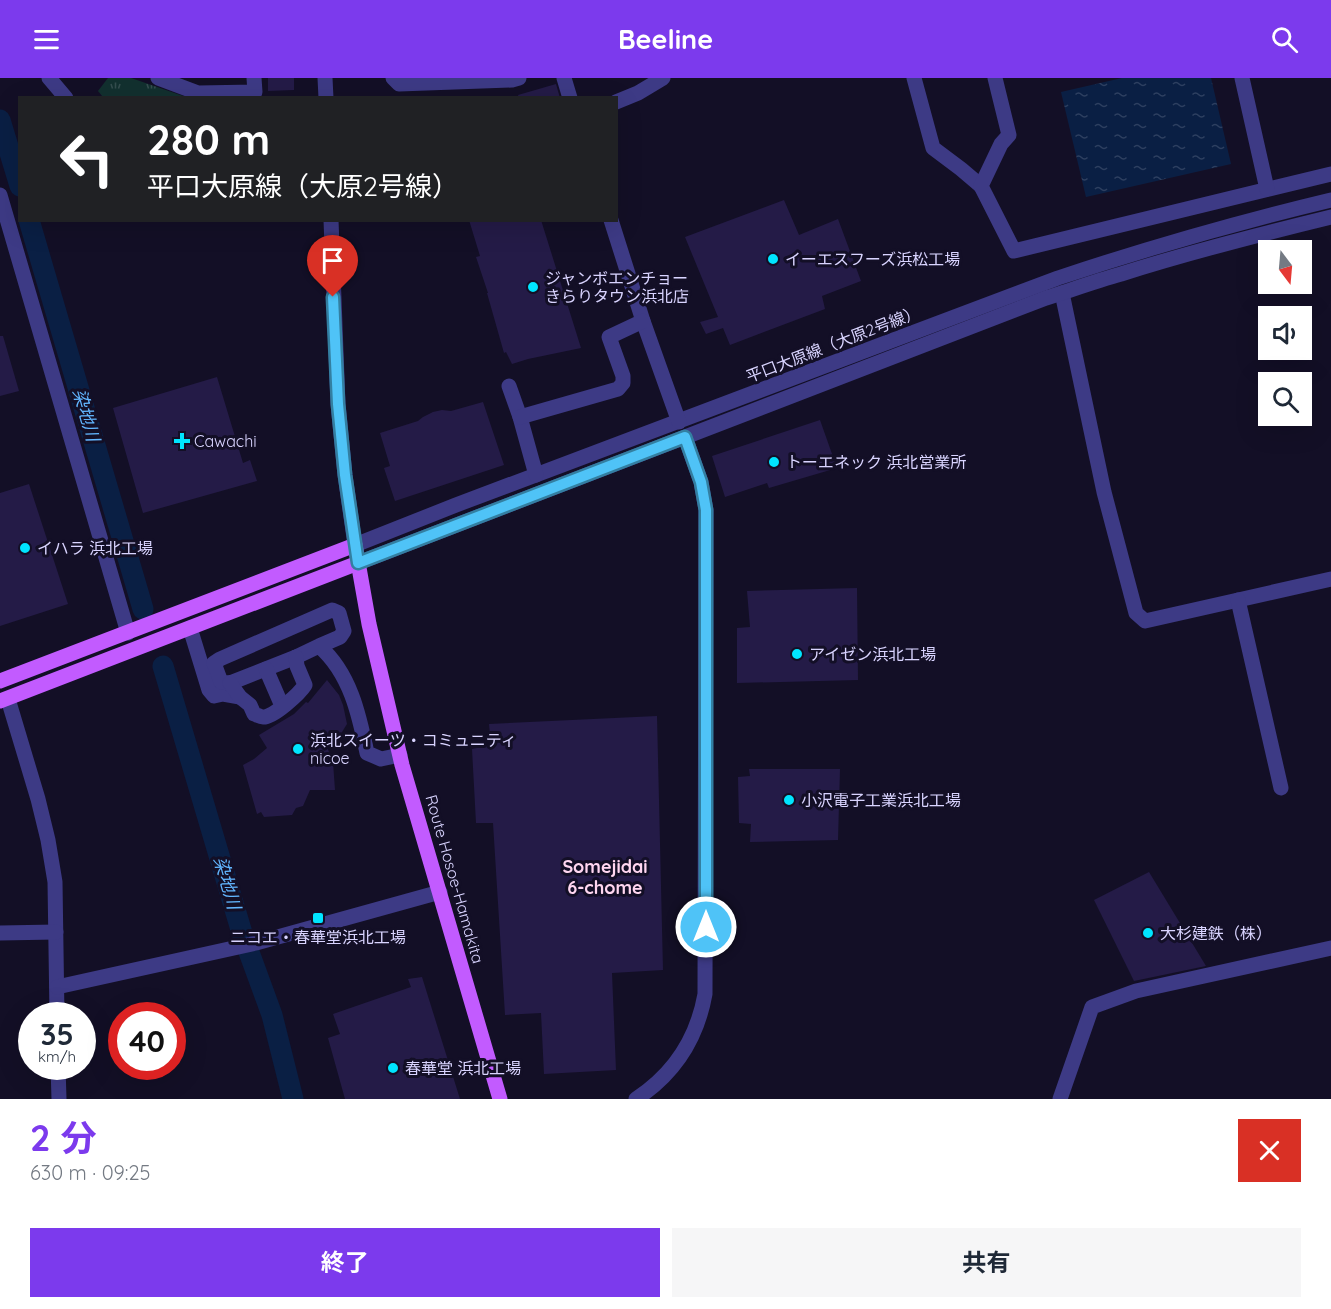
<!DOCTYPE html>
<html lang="ja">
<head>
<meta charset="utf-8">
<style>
	body { margin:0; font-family:Quicksand,"Noto Sans JP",sans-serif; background:#f6f6f7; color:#1f2937; height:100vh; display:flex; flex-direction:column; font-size:22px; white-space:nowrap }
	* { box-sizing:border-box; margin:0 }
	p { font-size:20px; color:#747a83 }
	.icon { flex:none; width:33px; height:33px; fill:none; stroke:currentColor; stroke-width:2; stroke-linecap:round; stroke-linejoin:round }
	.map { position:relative; height:1021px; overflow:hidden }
	.sheet { display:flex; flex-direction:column; background:#fff; flex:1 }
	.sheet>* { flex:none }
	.banner { position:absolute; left:18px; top:18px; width:600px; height:126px; border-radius:0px; box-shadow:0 6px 24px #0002; background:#202124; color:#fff; overflow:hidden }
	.needle { width:39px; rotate:164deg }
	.controls { position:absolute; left:1258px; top:162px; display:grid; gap:12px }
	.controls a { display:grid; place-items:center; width:54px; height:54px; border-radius:0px; background:#fff; box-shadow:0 6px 24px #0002; font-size:30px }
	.speed { position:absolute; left:18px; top:924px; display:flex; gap:12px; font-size:30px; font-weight:700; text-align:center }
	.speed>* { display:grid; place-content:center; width:78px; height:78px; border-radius:50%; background:#fff; box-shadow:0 6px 24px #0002; line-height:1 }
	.speed small { font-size:15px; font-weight:400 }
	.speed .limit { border:9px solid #d22; background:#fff; color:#111 }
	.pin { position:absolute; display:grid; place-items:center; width:51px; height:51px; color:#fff; margin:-62px -26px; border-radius:50% 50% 50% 0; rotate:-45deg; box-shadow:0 0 6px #0007 }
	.pin .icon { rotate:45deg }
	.me { position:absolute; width:66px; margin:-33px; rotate:0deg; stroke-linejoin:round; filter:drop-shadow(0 0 4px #0008) }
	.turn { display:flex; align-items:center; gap:21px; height:126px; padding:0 30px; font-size:27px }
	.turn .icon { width:78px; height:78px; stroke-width:2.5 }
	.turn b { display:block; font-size:42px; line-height:51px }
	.round { display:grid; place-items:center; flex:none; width:63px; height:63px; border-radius:0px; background:#f6f6f7 }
	.summary { display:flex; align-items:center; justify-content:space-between; height:102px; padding:0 30px }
	h1 { font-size:36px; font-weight:700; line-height:45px; color:#7c3aed }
	.cta { display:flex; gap:12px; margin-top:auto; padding:12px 30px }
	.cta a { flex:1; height:69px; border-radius:0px; background:#7c3aed; color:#fff; font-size:24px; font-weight:700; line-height:69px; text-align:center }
	.cta a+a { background:#f6f6f7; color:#1f2937 }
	header { display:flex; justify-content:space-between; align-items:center; height:78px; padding:0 30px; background:#7c3aed; color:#fff; font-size:27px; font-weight:700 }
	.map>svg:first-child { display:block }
	.grass { fill:url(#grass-tufts) }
	.water { fill:url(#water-ripples) }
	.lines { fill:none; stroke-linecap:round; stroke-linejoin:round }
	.river { stroke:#0a1f44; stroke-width:21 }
	.building { fill:#241b47 }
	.minor { stroke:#3d3a85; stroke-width:15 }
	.major { stroke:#c25bff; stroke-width:15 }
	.route-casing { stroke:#337fa1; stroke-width:15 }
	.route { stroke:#4fc3f7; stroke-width:10 }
	.poi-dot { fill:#00e5ff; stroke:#130f26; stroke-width:2 }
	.labels { text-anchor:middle; stroke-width:6; stroke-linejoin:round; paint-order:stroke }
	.poi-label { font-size:16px; fill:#d9d4ff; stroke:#130f26; text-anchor:start }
	.street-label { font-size:16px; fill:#d9d4ff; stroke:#130f26 }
	.water-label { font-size:18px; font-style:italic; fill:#62b6ff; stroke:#130f26 }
	.neighbourhood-label { font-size:18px; font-weight:bold; fill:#ffd6f0; stroke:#130f26 }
</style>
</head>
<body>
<header><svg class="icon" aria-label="menu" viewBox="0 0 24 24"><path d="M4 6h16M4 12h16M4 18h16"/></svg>Beeline<svg class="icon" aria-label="search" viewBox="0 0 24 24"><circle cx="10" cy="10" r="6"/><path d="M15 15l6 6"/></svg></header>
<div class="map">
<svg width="1331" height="1021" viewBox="0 0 1331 1021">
	<defs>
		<pattern id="grass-tufts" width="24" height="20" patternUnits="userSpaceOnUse" patternTransform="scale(1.5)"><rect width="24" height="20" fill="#12302f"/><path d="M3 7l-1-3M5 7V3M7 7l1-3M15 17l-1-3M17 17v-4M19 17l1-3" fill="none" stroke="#344d4e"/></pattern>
		<pattern id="water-ripples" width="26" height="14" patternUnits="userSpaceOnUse" patternTransform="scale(1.5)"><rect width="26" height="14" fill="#0a1f44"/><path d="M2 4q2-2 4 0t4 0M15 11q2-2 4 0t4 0" fill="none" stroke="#2d3f60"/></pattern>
	</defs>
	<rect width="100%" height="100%" fill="#130f26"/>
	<polygon class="grass" points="108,0 131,0 186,19 103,19 98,13"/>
	<polygon class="water" points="1122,0 1211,0 1231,86 1086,119 1061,14"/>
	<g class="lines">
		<g class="river">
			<polyline points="0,42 20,108"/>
			<polyline points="29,142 143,531"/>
			<polyline points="163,588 242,855 272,937 293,1021"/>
		</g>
	</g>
	<g class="building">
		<polygon points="268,0 294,0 294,12 268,13"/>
		<polygon points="556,6 560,20 519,20 518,17"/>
		<polygon points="784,122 799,157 838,141 861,203 822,218 825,231 730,267 723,250 706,256 700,244 718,239 685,159"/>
		<polygon points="469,142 541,142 581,270 528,281 512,286 506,274 504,275 487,215 488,215 476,179 480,178"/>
		<polygon points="0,258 3,258 19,313 0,318"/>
		<polygon points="217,299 243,385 250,382 257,403 143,435 113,330"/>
		<polygon points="483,324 504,387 395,423 384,390 390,388 380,355 418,343 423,339 433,334 442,332 451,333"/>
		<polygon points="820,342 837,390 769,410 767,405 725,419 712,378"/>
		<polygon points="29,406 68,526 0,548 0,415"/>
		<polygon points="857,510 858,602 737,605 737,550 750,549 747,513"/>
		<polygon points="327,602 339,617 343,627 347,646 342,654 327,669 333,684 335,712 310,712 303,728 296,730 292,737 264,739 261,734 257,736 243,687 254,681 267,670 259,657 294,636 306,624 308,625"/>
		<polygon points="657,638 663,892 612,895 616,992 544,996 541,935 505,937 493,745 476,745 472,671 491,667 489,646"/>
		<polygon points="749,691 840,691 838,762 750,764 751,746 739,745 738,699 750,698"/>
		<polygon points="1149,794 1206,888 1134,903 1094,822"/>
		<polygon points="422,899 460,1021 345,1021 328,960 340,956 333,936 411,909 408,901"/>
	</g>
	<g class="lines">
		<g class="minor">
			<polyline points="49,0 66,20"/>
			<polyline points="158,0 198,15 255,14 254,0"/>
			<polyline points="325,0 326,20"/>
			<polyline points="393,0 399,6 512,2 519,0"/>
			<polyline points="564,0 570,20"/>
			<polyline points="914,0 933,70 961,91 981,108"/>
			<polyline points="995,0 1009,57 1001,66 981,108 1014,173 1331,96"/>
			<polyline points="1242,0 1267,111"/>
			<polyline points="616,24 638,15 663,0"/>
			<polyline points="0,117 128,555"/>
			<path d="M331,142L338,326L345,397L355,467L456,427L1058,200C1148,170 1239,144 1331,122"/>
			<polyline points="611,142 643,243 679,344"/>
			<polyline points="1062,215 1104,414 1136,535 1145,543 1331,501"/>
			<polyline points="509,308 520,339 536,397"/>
			<polyline points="520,339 618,311 623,305 623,298 609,259 643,243"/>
			<path d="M358,485L1046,220C1071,212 1096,203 1121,196C1190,174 1261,156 1331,139"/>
			<polyline points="1238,522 1281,710"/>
			<polyline points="190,550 209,612 214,618 223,616 240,619"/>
			<path d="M319,568L340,559L344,553L339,535L332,532L220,581L214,585L221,604L230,605L296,579L319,568C350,595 359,636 367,675L381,681L400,677"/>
			<polyline points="266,591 282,628"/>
			<path d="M230,605L240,619L250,627L254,636C257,637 260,639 263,639C273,640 300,615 305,607L297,588L296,579"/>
			<polyline points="8,621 38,721 48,762 55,804 57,938"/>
			<polyline points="0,855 56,854"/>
			<polyline points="57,909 256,865 440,814"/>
			<polyline points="58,988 59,1021"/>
			<path d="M636,1021C674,996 697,961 705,916L706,432L701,404L685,359"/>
			<polyline points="1060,1021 1092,929 1136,913 1331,870"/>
		</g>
		<g class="major">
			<polyline points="0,603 355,467 369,546 402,687 500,1021"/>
			<polyline points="0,623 358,485"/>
		</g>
	</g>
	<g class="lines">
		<g class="route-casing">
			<polyline id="route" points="333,219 338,326 345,397 358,485 685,359 701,404 706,432 706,849"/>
		</g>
		<use href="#route" class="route"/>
	</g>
	<g class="poi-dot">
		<circle cx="773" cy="181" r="6"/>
		<circle cx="533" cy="209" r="6"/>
		<path d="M179 354h6v6h6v6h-6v6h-6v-6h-6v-6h6z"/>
		<circle cx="774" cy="384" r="6"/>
		<circle cx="25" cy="470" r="6"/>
		<circle cx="797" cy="576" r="6"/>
		<circle cx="298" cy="671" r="6"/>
		<circle cx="789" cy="722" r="6"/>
		<rect x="312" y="834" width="12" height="12" rx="3"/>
		<circle cx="1148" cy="855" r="6"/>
		<circle cx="393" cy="990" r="6"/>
	</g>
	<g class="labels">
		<g class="poi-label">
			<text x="785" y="187">イーエスフーズ浜松工場</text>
			<text x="545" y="206">ジャンボエンチョー<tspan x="545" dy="18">きらりタウン浜北店</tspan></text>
			<text x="194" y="369">Cawachi</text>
			<text x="786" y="390">トーエネック 浜北営業所</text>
			<text x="37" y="476">イハラ 浜北工場</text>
			<text x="809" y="582">アイゼン浜北工場</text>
			<text x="310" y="668">浜北スイーツ・コミュニティ<tspan x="310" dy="18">nicoe</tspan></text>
			<text x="801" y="728">小沢電子工業浜北工場</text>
			<text x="1160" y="861">大杉建鉄（株）</text>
			<text x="318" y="865" text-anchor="middle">ニコエ・春華堂浜北工場</text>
			<text x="405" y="996">春華堂 浜北工場</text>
		</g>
		<g class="street-label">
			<text transform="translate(833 266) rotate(-21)" y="6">平口大原線（大原2号線）</text>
			<text transform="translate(455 801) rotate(74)" y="6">Route Hosoe-Hamakita</text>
		</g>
		<g class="water-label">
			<text transform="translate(86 337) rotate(74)" y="6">染地川</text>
			<text transform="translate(227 805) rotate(74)" y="6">染地川</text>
		</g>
		<g class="neighbourhood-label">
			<text x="605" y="795">Somejidai<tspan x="605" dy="21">6-chome</tspan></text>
		</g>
	</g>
</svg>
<div class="controls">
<a><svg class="needle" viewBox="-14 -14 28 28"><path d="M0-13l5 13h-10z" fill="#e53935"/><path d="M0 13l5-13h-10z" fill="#747a83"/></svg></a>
<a><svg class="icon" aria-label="sound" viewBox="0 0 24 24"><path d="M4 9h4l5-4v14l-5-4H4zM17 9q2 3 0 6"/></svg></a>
<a><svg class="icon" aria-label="search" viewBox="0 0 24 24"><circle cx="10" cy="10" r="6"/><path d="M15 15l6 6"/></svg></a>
</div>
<div class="speed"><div>35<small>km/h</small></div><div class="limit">40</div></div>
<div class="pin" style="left:333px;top:219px;background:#d93025"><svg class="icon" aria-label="arrive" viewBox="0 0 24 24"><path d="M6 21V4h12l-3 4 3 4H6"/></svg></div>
<svg class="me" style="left:706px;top:849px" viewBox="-20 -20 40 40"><circle r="17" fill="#4fc3f7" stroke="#fff" stroke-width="3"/><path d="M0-11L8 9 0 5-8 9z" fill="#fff"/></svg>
<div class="banner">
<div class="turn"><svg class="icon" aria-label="left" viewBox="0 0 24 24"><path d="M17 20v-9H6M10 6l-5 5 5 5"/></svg><div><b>280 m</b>平口大原線（大原2号線）</div></div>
</div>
</div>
<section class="sheet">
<div class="summary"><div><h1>2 分</h1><p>630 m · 09:25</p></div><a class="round" style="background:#d93025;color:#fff"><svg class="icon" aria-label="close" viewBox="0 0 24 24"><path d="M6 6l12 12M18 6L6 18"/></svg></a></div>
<div class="cta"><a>終了</a><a>共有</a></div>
</section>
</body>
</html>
